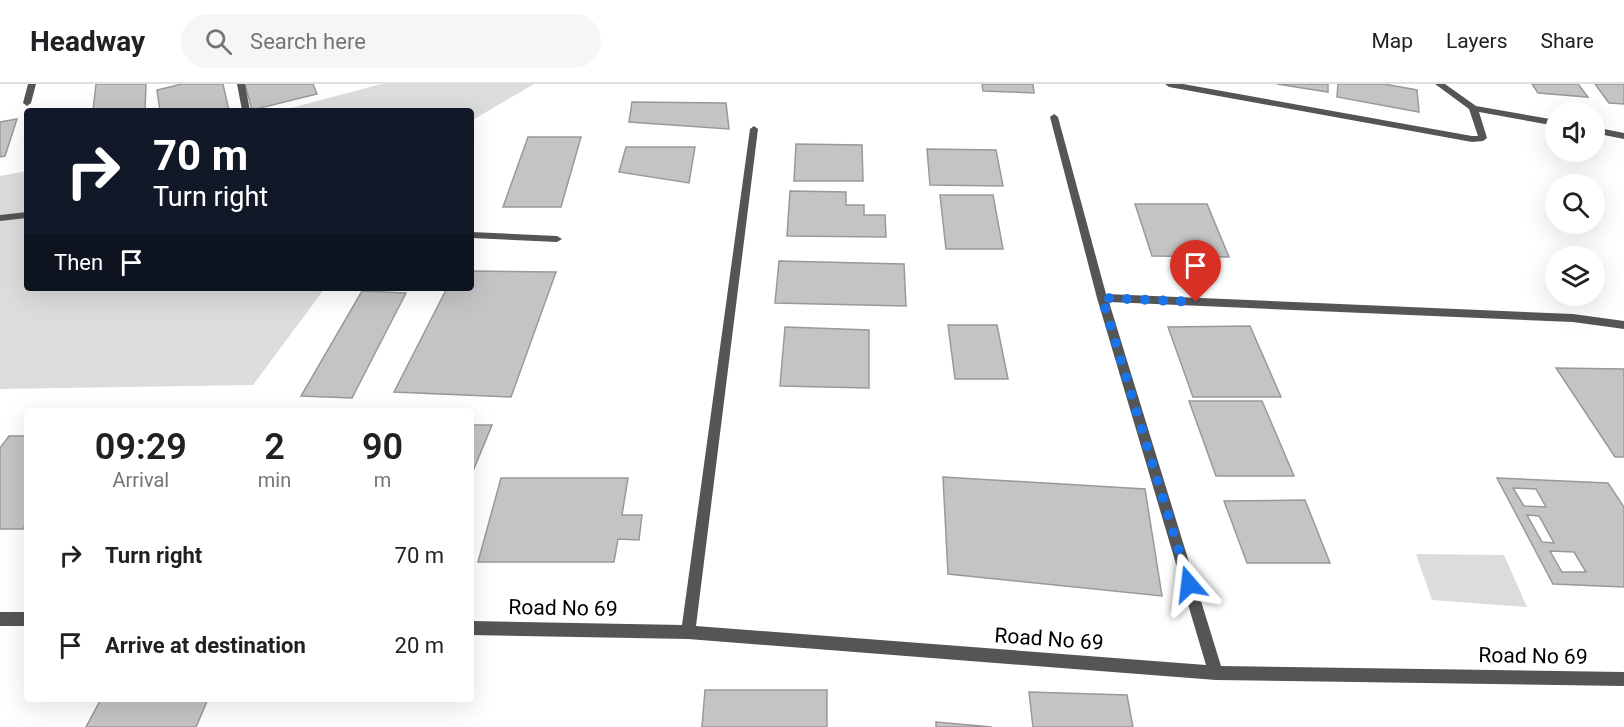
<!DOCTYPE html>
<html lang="en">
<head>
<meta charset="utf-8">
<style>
	body { margin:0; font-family:Roboto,sans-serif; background:#f6f6f6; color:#202124; height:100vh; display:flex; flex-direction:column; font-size:22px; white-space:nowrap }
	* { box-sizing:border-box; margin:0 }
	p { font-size:20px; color:#757577 }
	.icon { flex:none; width:33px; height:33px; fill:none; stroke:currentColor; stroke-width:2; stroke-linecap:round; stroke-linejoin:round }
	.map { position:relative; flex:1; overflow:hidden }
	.sheet { position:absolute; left:24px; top:324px; width:450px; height:294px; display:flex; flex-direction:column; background:#fff; border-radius:6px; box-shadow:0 6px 24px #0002 }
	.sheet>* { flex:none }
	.hud { position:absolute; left:24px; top:24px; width:450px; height:183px; border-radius:6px; box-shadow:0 6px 24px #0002; background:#111827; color:#fff; overflow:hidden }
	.buttons { position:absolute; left:1545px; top:18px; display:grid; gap:12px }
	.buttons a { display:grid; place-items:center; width:60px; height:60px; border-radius:50%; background:#fff; box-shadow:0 6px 24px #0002; font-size:30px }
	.pin { position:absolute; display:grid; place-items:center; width:51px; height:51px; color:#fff; margin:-62px -26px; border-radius:50% 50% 50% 0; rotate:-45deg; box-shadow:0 0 6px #0007 }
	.pin .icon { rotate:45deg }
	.me { position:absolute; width:66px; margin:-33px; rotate:343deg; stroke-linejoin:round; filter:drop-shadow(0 0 4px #0008) }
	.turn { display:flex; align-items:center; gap:21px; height:126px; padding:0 30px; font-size:27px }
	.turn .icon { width:78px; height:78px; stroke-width:2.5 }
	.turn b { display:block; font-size:42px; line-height:51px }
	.then { display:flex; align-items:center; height:57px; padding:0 30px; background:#0003; gap:12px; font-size:22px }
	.eta { display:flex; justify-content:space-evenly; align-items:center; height:102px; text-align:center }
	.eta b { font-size:36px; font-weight:600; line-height:42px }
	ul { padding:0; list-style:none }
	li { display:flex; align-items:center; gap:18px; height:90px; padding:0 30px }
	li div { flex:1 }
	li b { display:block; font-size:22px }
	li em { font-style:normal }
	header { display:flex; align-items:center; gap:36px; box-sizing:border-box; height:84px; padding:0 30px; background:#fff; border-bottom:2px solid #e0e0e0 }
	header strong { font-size:28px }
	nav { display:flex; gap:33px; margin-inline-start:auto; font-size:21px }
	.search { width:420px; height:54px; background:#f6f6f6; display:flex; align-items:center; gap:15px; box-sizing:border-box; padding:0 21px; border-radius:33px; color:#757577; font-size:22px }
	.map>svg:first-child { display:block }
	.green { fill:#dcdcdc }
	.building { fill:#c4c4c4; stroke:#999; stroke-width:1.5; fill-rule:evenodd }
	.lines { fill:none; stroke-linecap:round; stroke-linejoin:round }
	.service { fill:#555; fill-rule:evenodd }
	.minor { fill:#555; fill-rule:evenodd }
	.route { stroke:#1a73e8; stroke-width:10; stroke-dasharray:0 18 }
	.labels { text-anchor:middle; stroke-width:6; stroke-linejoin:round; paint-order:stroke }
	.near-street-label { font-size:21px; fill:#000; stroke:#fff }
</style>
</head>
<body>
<header>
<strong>Headway</strong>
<div class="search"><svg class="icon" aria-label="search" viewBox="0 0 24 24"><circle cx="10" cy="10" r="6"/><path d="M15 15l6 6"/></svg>Search here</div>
<nav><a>Map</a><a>Layers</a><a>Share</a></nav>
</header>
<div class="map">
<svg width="1624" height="643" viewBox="0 0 1624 643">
	<rect width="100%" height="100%" fill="#fff"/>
	<g class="green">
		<polygon points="381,0 534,0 471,37 471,27 280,27"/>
		<polygon points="27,87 27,204 325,204 253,301 0,305 0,92"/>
		<polygon points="1416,470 1504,471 1527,523 1432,516"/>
	</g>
	<g class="building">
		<polygon points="96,0 146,0 145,26 93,27"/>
		<polygon points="182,0 223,0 229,27 160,27 157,6"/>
		<polygon points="245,0 313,0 317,10 252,26"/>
		<polygon points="982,0 1033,0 1034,9 983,7"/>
		<polygon points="1277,0 1328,0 1328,8"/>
		<polygon points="1338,0 1384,0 1417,6 1419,28 1337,13"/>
		<polygon points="1532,0 1578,0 1588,13 1538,9"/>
		<polygon points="1595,0 1624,0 1624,20 1609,19"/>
		<polygon points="632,18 726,19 729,45 629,38"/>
		<polygon points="17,35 5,72 0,73 0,38"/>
		<polygon points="528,53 581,53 561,123 503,123"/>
		<polygon points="796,60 862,61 863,97 794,97"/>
		<polygon points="626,63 695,63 689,99 619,88"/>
		<polygon points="927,65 996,66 1003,102 930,101"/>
		<polygon points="790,107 846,108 846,121 864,121 864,131 885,131 886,153 787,152"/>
		<polygon points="940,111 993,111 1003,165 946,165"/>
		<polygon points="1135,120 1207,120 1229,173 1152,172"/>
		<polygon points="779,177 904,180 906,222 775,219"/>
		<polygon points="471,187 556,188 511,313 394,308 447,204 471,204"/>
		<polygon points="362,207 406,209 352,314 301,312"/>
		<polygon points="948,241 997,241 1008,295 955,295"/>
		<polygon points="1250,242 1281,313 1193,313 1168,243"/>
		<polygon points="785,243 869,246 869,304 780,302"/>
		<polygon points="1556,284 1624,285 1624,373 1615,373"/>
		<polygon points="1189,317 1262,317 1294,392 1216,392"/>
		<polygon points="471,341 492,341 471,392"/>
		<polygon points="9,352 27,352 27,439 23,445 0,445 0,364"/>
		<polygon points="943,393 1145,405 1162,512 948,490"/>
		<polygon points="501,394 628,394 622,431 642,431 639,456 618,455 614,478 478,478"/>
		<path d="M1497,394L1608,399L1624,423V503L1553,500ZM1513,404L1536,405L1546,423L1524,422ZM1527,431L1539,432L1554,459L1542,458ZM1550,467L1574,468L1586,488H1562Z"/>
		<polygon points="1305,416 1330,479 1247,479 1224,417"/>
		<polygon points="705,606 827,606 827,643 702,643"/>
		<polygon points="1029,608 1127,611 1133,643 1033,643"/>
		<polygon points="101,615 208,615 196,643 86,643"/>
		<polygon points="936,638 992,643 936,643"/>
	</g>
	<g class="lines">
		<g class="service">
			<polygon points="1165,0 1183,0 1472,52 1478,52 1469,25 1435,0 1445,0 1476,22 1556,36 1556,42 1479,28 1487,54 1483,57 1472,58 1169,3"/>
			<polygon points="1594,43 1624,49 1624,55 1594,49"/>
		</g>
		<g class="minor">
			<polygon points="28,0 36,0 31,19 27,22 23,19"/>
			<polygon points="237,0 245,0 250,27 242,26"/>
			<polygon points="1054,30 1058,33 1106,210 1573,230 1624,237 1624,245 1573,238 1109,218 1221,582 1624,588 1624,602 1216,596 688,555 471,551 471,537 682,541 750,45 754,42 758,45 696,542 1206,581 1097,214 1050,33"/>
			<polygon points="27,128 27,134 0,137 0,131"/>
			<polygon points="471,148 557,152 562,155 557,158 471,154"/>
			<rect x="0" y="528" width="27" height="14"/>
		</g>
	</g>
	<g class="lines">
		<polyline class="route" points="1189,500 1102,214 1196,218"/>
	</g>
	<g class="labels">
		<g class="near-street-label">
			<text transform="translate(563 524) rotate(1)" y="7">Road No 69</text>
			<text transform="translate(1049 555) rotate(4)" y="7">Road No 69</text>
			<text transform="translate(1533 572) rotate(1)" y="7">Road No 69</text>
		</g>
	</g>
</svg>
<div class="buttons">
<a><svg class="icon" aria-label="sound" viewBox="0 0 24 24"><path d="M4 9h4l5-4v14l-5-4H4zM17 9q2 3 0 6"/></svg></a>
<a><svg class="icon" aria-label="search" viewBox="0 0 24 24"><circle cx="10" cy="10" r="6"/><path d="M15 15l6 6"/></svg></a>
<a><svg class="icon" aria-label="layers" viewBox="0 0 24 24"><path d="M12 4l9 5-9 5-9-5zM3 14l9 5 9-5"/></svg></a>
</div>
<div class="pin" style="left:1196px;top:218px;background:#d93025"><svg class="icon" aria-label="arrive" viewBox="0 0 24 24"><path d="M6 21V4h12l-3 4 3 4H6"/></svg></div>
<svg class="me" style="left:1189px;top:500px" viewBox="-20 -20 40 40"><path d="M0-17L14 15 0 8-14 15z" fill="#1a73e8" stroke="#fff" stroke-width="4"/></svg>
<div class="hud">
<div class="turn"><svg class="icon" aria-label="right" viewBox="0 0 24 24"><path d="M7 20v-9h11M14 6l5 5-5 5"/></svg><div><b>70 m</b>Turn right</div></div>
<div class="then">Then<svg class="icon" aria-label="arrive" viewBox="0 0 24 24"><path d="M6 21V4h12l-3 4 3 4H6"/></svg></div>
</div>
<section class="sheet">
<div class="eta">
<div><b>09:29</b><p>Arrival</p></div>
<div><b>2</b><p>min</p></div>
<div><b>90</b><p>m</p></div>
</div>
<ul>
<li><svg class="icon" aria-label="right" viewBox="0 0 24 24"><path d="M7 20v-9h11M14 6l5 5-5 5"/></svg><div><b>Turn right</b></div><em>70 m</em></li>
<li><svg class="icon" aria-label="arrive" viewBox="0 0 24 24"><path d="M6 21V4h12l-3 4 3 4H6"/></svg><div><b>Arrive at destination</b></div><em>20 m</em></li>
</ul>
</section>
</div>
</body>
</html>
